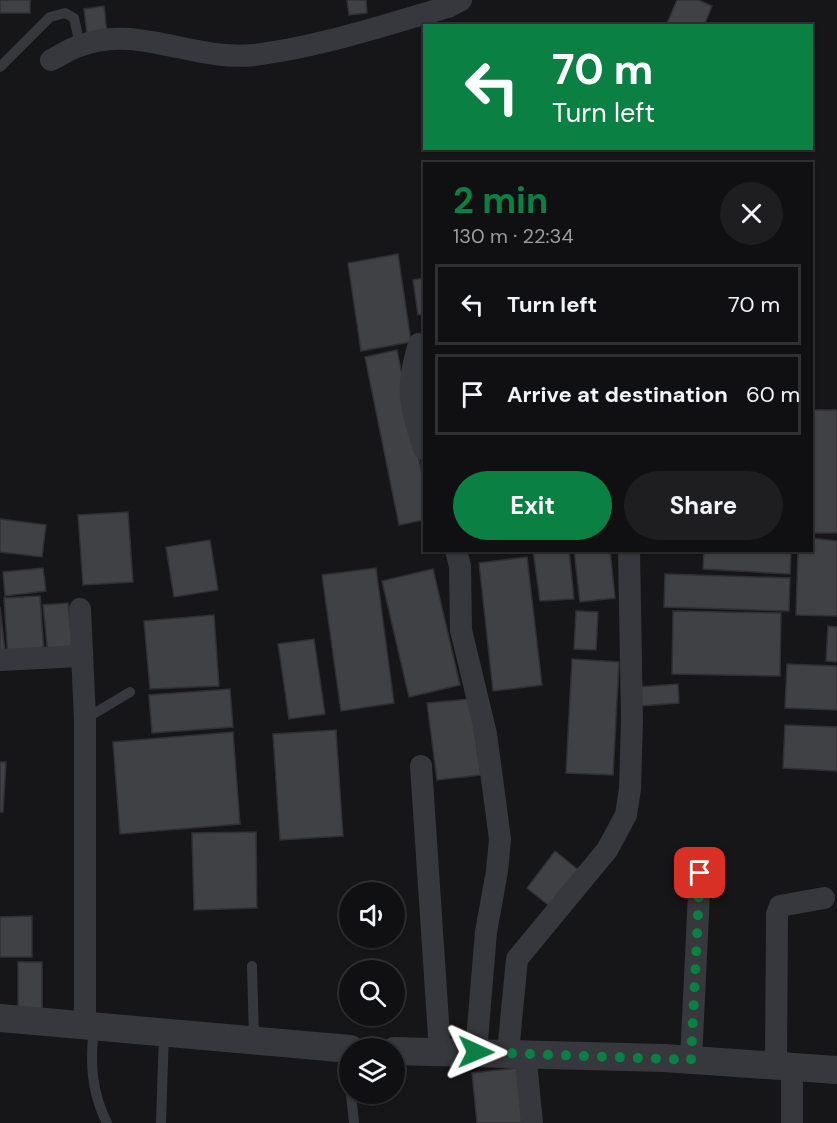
<!DOCTYPE html>
<html lang="en">
<head>
<meta charset="utf-8">
<style>
	body { margin:0; font-family:"DM Sans",sans-serif; background:#1e1e20; color:#f1f3f6; height:100vh; display:flex; flex-direction:column; font-size:22px; white-space:nowrap }
	* { box-sizing:border-box; margin:0 }
	p { font-size:20px; color:#9c9d9f }
	.icon { flex:none; width:33px; height:33px; fill:none; stroke:currentColor; stroke-width:2; stroke-linecap:round; stroke-linejoin:round }
	.map { position:relative; flex:1; overflow:hidden }
	.details { position:absolute; left:423px; top:162px; width:390px; height:390px; display:flex; flex-direction:column; background:#101012; border-radius:0px; box-shadow:0 2px 4px #0004,0 0 0 2px #303032 }
	.details>* { flex:none }
	.hud { position:absolute; left:423px; top:24px; width:390px; height:126px; border-radius:0px; box-shadow:0 2px 4px #0004,0 0 0 2px #303032; background:#0b8043; color:#fff; overflow:hidden }
	.tools { position:absolute; left:339px; top:882px; display:grid; gap:12px }
	.tools a { display:grid; place-items:center; width:66px; height:66px; border-radius:50%; background:#101012; box-shadow:0 2px 4px #0004,0 0 0 2px #303032; font-size:30px }
	.pin { position:absolute; display:grid; place-items:center; width:51px; height:51px; color:#fff; margin:-26px; border-radius:12px; box-shadow:0 3px 9px #0006 }
	.me { position:absolute; width:66px; margin:-33px; rotate:91deg; stroke-linejoin:round; filter:drop-shadow(0 0 4px #0008) }
	.turn { display:flex; align-items:center; gap:21px; height:126px; padding:0 30px; font-size:27px }
	.turn .icon { width:78px; height:78px; stroke-width:2.5 }
	.turn b { display:block; font-size:42px; line-height:51px }
	.round { display:grid; place-items:center; flex:none; width:63px; height:63px; border-radius:32px; background:#1e1e20 }
	.head { display:flex; align-items:center; justify-content:space-between; height:102px; padding:0 30px }
	h1 { font-size:36px; font-weight:700; line-height:45px; color:#0b8043 }
	.button { display:flex; gap:12px; margin-top:auto; padding:12px 30px }
	.button a { flex:1; height:69px; border-radius:36px; background:#0b8043; color:#fff; font-size:24px; font-weight:700; line-height:69px; text-align:center }
	.button a+a { background:#1e1e20; color:#f1f3f6 }
	ul { padding:0; list-style:none }
	li { display:flex; align-items:center; gap:18px; height:81px; margin:0 12px 9px; padding:0 18px; border:3px solid #303032; border-radius:0px }
	li div { flex:1 }
	li b { display:block; font-size:22px }
	li em { font-style:normal }
	.map>svg:first-child { display:block }
	.building { fill:#404145; stroke:#303034; stroke-width:1.5 }
	.lines { fill:none; stroke-linecap:round; stroke-linejoin:round }
	.service { stroke:#37383d; stroke-width:10 }
	.minor { stroke:#37383d; stroke-width:22 }
	.tertiary { stroke:#37383d; stroke-width:28 }
	.route { stroke:#0b8043; stroke-width:10; stroke-dasharray:0 18 }
</style>
</head>
<body>
<div class="map">
<svg width="837" height="1123" viewBox="0 0 837 1123">
	<rect width="100%" height="100%" fill="#161618"/>
	<g class="building">
		<rect x="0" y="0" width="30" height="13"/>
		<polygon points="347,0 366,0 367,13 349,15"/>
		<polygon points="677,0 698,0 712,6 704,26 666,26"/>
		<polygon points="104,6 107,32 87,34 84,9"/>
		<polygon points="398,254 411,342 361,351 348,263"/>
		<polygon points="424,278 424,314 418,315 413,280"/>
		<polygon points="397,350 424,484 424,520 399,525 365,357"/>
		<rect x="812" y="410" width="25" height="123"/>
		<polygon points="128,512 133,582 83,585 78,515"/>
		<polygon points="0,519 46,525 42,557 0,552"/>
		<polygon points="812,538 837,541 837,616 796,615 798,550 812,550"/>
		<polygon points="210,540 218,590 174,597 166,547"/>
		<polygon points="533,550 569,550 574,599 540,601"/>
		<polygon points="574,550 610,550 615,598 580,602"/>
		<polygon points="704,550 791,550 790,574 703,569"/>
		<polygon points="527,557 542,685 493,691 479,563"/>
		<polygon points="43,568 46,591 5,596 3,572"/>
		<polygon points="376,568 394,703 341,711 322,575"/>
		<polygon points="433,569 460,685 409,697 382,581"/>
		<polygon points="665,574 790,578 789,611 664,607"/>
		<polygon points="40,596 44,655 8,658 4,598"/>
		<polygon points="68,603 73,652 48,654 43,605"/>
		<polygon points="0,607 5,652 0,653"/>
		<polygon points="576,611 598,612 596,650 574,649"/>
		<polygon points="673,611 781,613 780,676 672,674"/>
		<polygon points="214,615 219,686 150,689 144,621"/>
		<polygon points="828,626 837,627 837,662 826,661"/>
		<polygon points="314,639 325,714 289,719 278,644"/>
		<polygon points="572,659 619,662 613,775 566,773"/>
		<polygon points="787,664 837,666 837,710 785,708"/>
		<polygon points="678,684 679,703 640,706 638,687"/>
		<polygon points="230,689 233,727 152,733 149,695"/>
		<polygon points="470,699 481,775 437,780 427,703"/>
		<polygon points="785,725 837,727 837,771 783,768"/>
		<polygon points="336,730 343,836 280,840 273,734"/>
		<polygon points="233,732 240,824 120,834 113,742"/>
		<polygon points="0,762 6,762 3,812 0,812"/>
		<polygon points="256,832 257,908 194,910 192,833"/>
		<polygon points="555,851 581,872 552,908 527,888"/>
		<polygon points="32,916 32,957 0,957 0,917"/>
		<rect x="18" y="962" width="24" height="54"/>
		<polygon points="517,1068 523,1123 477,1123 472,1073"/>
	</g>
	<g class="lines">
		<g class="service">
			<polyline points="0,67 50,17 65,13 74,18 80,45"/>
			<polyline points="85,719 130,692"/>
			<polyline points="252,966 254,1038"/>
			<path d="M94,1027C90,1062 91,1091 107,1123"/>
			<polyline points="347,1049 350,1081"/>
			<polyline points="351,1094 354,1123"/>
			<polyline points="161,1123 164,1032"/>
		</g>
		<g class="minor">
			<path d="M51,60C60,56 69,49 79,46C135,23 196,62 254,55C320,47 384,25 448,7L461,0"/>
			<path d="M419,344C405,391 410,404 424,449"/>
			<polyline points="456,550 460,566 461,630 486,734 500,839 497,871 486,932 476,1052"/>
			<polyline points="80,609 85,719 85,1025"/>
			<polyline points="0,660 81,656"/>
			<polyline points="421,766 440,1051"/>
			<polyline points="508,1052 517,959 607,850 626,815 630,789 632,719 629,550"/>
			<polyline points="525,1052 532,1123"/>
			<polyline points="691,1060 700,873"/>
			<polyline points="776,1066 777,914 780,906 824,898"/>
			<polyline points="792,1067 792,1123"/>
		</g>
		<g class="tertiary">
			<polyline points="0,1018 350,1049"/>
			<polyline points="394,1051 664,1058 837,1070"/>
		</g>
	</g>
	<g class="lines">
		<polyline class="route" points="476,1052 691,1060 700,873"/>
	</g>
</svg>
<div class="tools">
<a><svg class="icon" aria-label="sound" viewBox="0 0 24 24"><path d="M4 9h4l5-4v14l-5-4H4zM17 9q2 3 0 6"/></svg></a>
<a><svg class="icon" aria-label="search" viewBox="0 0 24 24"><circle cx="10" cy="10" r="6"/><path d="M15 15l6 6"/></svg></a>
<a><svg class="icon" aria-label="layers" viewBox="0 0 24 24"><path d="M12 4l9 5-9 5-9-5zM3 14l9 5 9-5"/></svg></a>
</div>
<div class="pin" style="left:700px;top:873px;background:#d93025"><svg class="icon" aria-label="arrive" viewBox="0 0 24 24"><path d="M6 21V4h12l-3 4 3 4H6"/></svg></div>
<svg class="me" style="left:476px;top:1052px" viewBox="-20 -20 40 40"><path d="M0-17L14 15 0 8-14 15z" fill="#0b8043" stroke="#fff" stroke-width="4"/></svg>
<div class="hud">
<div class="turn"><svg class="icon" aria-label="left" viewBox="0 0 24 24"><path d="M17 20v-9H6M10 6l-5 5 5 5"/></svg><div><b>70 m</b>Turn left</div></div>
</div>
<section class="details">
<div class="head"><div><h1>2 min</h1><p>130 m · 22:34</p></div><a class="round"><svg class="icon" aria-label="close" viewBox="0 0 24 24"><path d="M6 6l12 12M18 6L6 18"/></svg></a></div>
<ul>
<li><svg class="icon" aria-label="left" viewBox="0 0 24 24"><path d="M17 20v-9H6M10 6l-5 5 5 5"/></svg><div><b>Turn left</b></div><em>70 m</em></li>
<li><svg class="icon" aria-label="arrive" viewBox="0 0 24 24"><path d="M6 21V4h12l-3 4 3 4H6"/></svg><div><b>Arrive at destination</b></div><em>60 m</em></li>
</ul>
<div class="button"><a>Exit</a><a>Share</a></div>
</section>
</div>
</body>
</html>
